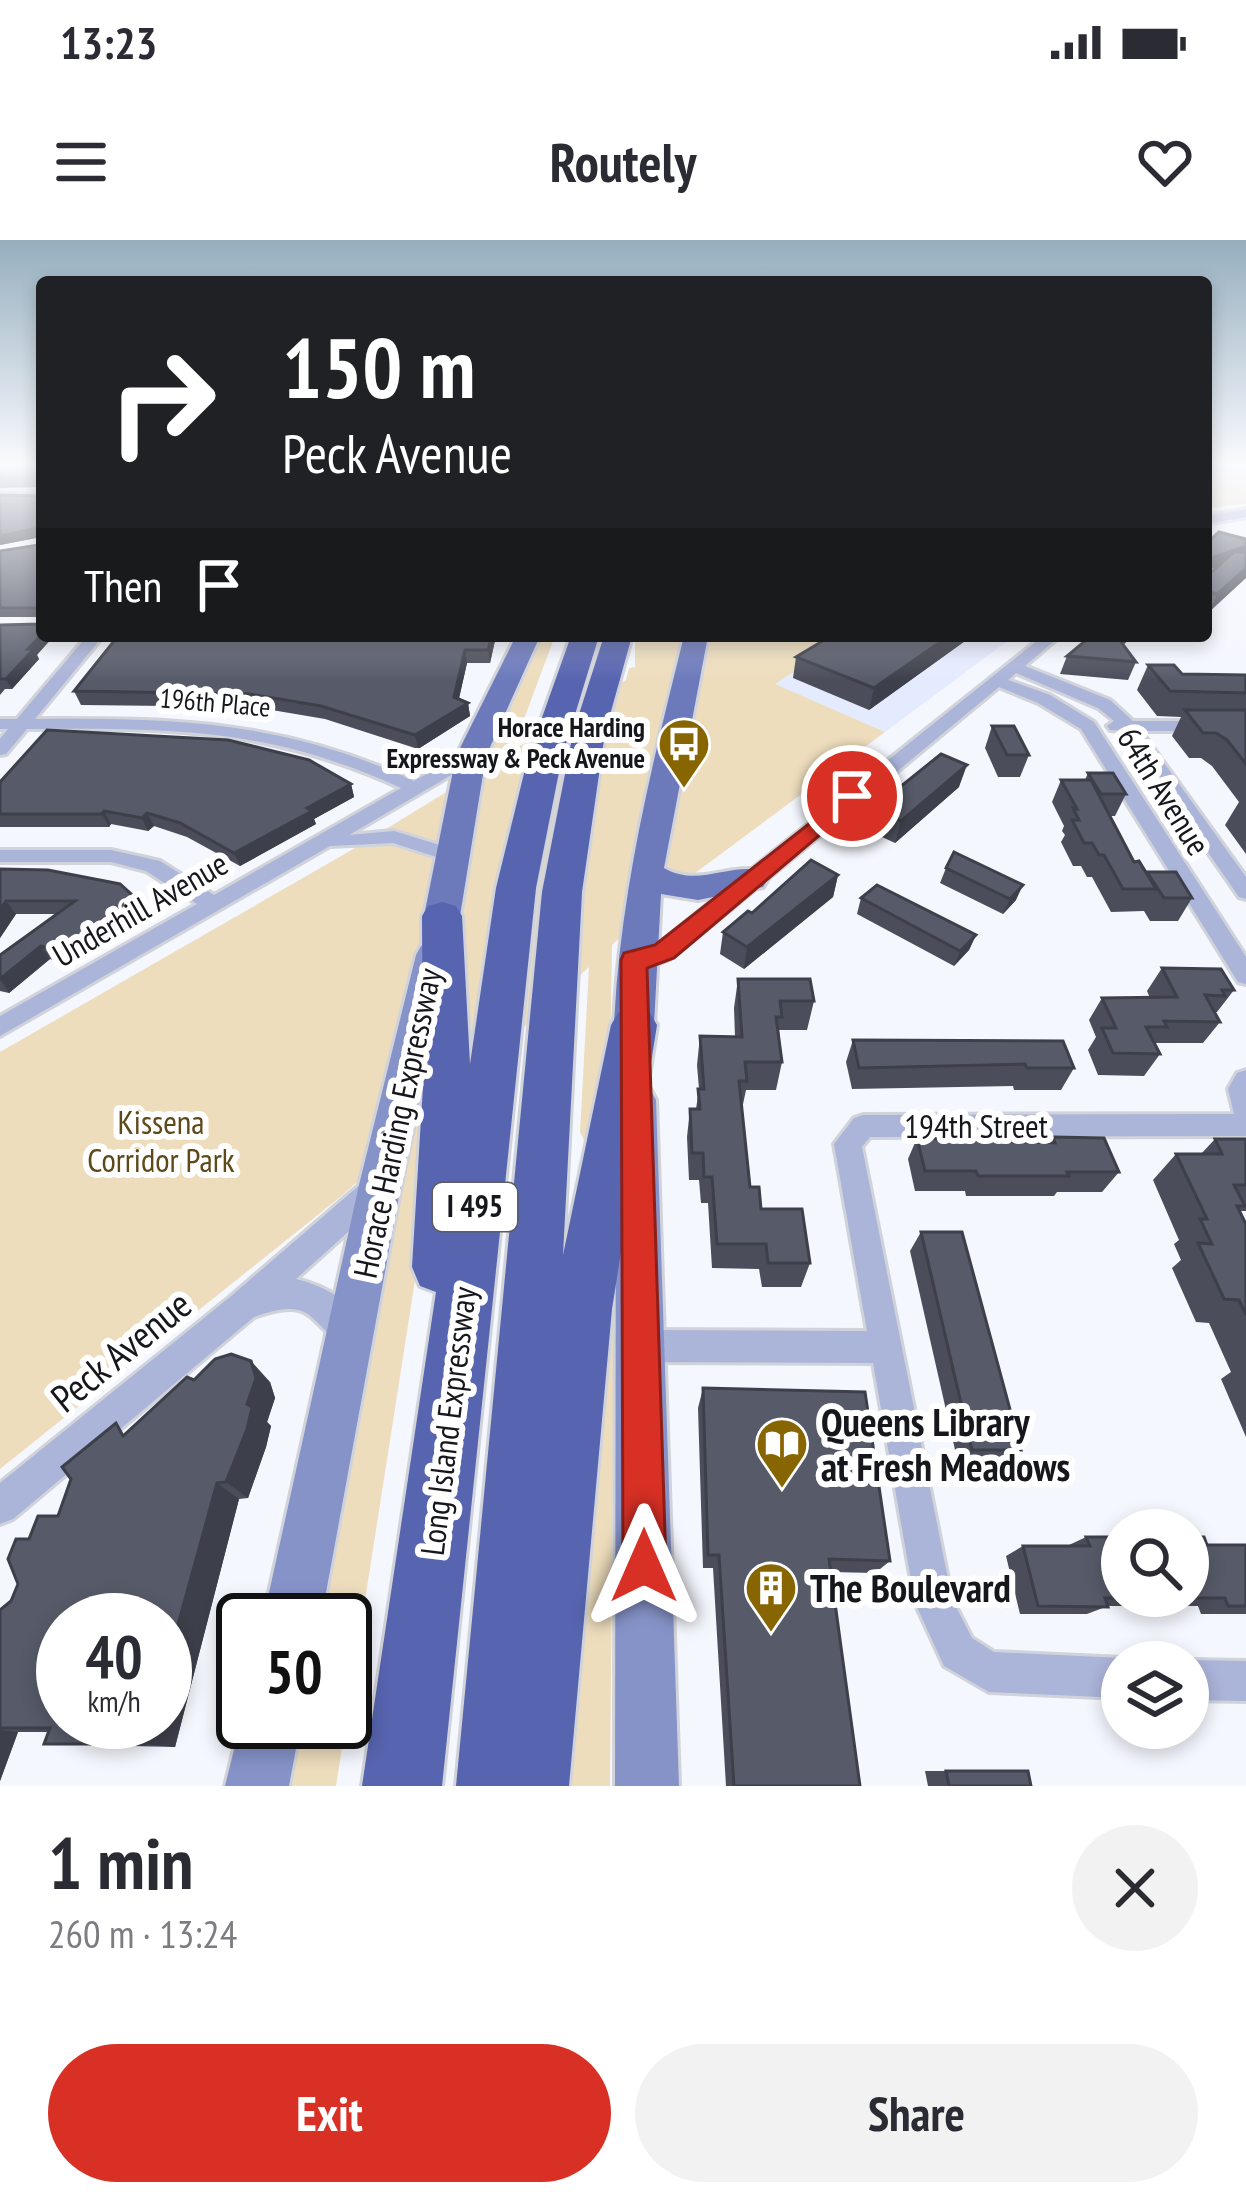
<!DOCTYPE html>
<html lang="en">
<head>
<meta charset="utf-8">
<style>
	body { margin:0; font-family:"PT Sans Narrow",sans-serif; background:#f2f2f3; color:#2b2b33; height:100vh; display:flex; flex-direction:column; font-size:45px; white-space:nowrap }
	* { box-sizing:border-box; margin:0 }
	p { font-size:39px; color:#7c7c81 }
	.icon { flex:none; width:66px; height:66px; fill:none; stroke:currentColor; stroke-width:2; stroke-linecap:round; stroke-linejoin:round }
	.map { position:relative; height:1546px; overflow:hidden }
	.sheet { display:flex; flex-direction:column; background:#fff; flex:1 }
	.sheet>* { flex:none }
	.hud { position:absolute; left:36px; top:36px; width:1176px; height:366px; border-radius:12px; box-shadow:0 6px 18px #0003; background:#202124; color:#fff; overflow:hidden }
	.controls { position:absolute; left:1101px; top:1269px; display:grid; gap:24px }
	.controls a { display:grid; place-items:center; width:108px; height:108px; border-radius:50%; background:#fff; box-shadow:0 6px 18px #0003; font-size:60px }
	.speed { position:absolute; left:36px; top:1353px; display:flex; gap:24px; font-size:60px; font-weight:700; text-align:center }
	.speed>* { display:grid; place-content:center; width:156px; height:156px; border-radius:50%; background:#fff; box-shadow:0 6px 18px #0003; line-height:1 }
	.speed small { font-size:30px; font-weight:400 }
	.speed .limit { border:6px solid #111; border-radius:18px; background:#fff; color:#111 }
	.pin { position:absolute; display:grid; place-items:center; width:102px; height:102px; color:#fff; margin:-51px; border:6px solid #fff; border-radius:50%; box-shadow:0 3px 12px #0007 }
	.me { position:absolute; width:132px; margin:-66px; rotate:0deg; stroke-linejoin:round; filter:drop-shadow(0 0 9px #0008) }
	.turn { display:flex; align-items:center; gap:42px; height:252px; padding:0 48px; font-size:54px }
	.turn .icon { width:156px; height:156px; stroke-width:2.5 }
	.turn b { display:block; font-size:84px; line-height:102px }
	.then { display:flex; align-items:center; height:114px; padding:0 48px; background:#0003; gap:24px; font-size:45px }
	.round { display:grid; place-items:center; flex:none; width:126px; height:126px; border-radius:63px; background:#f2f2f3 }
	.summary { display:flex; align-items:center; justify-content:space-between; height:204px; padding:0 48px }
	h1 { font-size:72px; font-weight:700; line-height:90px }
	.button { display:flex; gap:24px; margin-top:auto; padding:24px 48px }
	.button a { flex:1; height:138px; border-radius:72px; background:#d93025; color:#fff; font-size:48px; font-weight:700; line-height:138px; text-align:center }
	.button a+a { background:#f2f2f3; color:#2b2b33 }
	.status { display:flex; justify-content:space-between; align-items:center; height:84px; padding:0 60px; background:#fff; direction:ltr }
	.status svg { height:33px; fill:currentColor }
	header { display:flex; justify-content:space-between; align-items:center; height:156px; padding:0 48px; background:#fff; font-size:54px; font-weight:700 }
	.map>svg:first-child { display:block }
	.built { fill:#e5ebfe }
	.green { fill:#edddbd }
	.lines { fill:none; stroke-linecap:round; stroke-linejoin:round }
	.minor-casing { stroke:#d1d3da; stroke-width:6 }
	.secondary-casing { stroke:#d1d3da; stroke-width:6 }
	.primary-casing { stroke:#d1d3da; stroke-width:6 }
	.motorway-casing { stroke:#d1d3da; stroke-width:6 }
	.minor { fill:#abb4d9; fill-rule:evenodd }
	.secondary { fill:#8693c8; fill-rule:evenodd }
	.primary { fill:#6c7abb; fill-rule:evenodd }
	.motorway { fill:#5764af; fill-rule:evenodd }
	.wall { fill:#4b4e5a }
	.shaded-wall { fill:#3d404a }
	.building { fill:#575b69; stroke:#3d404a; stroke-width:3 }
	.route { fill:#d93025; stroke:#8d1f18; stroke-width:3 }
	.labels { text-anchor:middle; stroke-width:12; stroke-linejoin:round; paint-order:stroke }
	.far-street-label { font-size:27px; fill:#16171d; stroke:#fff }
	.far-poi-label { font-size:27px; font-weight:bold; fill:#16171d; stroke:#fff; text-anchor:end }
	.shield { fill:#fff; stroke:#5c5d61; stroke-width:3 }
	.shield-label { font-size:30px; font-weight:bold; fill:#16171d }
	.street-label { font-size:33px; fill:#16171d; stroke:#fff }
	.park-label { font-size:33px; fill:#5e4919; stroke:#fff }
	.near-street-label { font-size:39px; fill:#16171d; stroke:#fff }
	.near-poi-label { font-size:39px; font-weight:bold; fill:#16171d; stroke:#fff; text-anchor:start }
</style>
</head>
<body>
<div class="status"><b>13:23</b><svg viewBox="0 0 49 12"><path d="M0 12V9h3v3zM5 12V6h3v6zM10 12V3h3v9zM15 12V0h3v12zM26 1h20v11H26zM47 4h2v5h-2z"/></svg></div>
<header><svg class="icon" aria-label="menu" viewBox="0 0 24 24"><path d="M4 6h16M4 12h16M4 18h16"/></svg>Routely<svg class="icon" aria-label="heart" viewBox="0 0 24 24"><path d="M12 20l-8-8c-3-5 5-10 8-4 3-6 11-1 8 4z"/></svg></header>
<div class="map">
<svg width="1246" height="1546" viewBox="0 0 1246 1546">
	<rect width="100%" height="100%" fill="#f5f7fe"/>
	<polygon class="built" points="850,396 1014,396 885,492 774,444"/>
	<g class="green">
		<polygon points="1206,224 1246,224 1246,264 1206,268"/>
		<polygon points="541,396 555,396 512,511 626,440 629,428 635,427 635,396 681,396 679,410 704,396 850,396 775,444 885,492 667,654 612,705 610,828 597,895 585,902 580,892 589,727 429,875 416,1034 336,1546 284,1546 296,1482 345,1482 345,1380 316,1380 409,894 344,954 0,1229 0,812 355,608 479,532"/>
		<polygon points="615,1007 610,1546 553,1546"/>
	</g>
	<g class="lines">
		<g class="minor-casing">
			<g id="minor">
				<polygon points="0,251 42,252 42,260 0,259"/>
				<polygon points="1246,269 1246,277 1206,284 1206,276"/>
				<path d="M87,396H103L35,479C177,478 283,481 414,541L465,512H477V520L349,595L394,591L459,611L462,616L452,622L393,603L330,606L0,796V776L197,664L146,631L111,622H0V610H111L160,621L214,655L401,548C268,487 169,488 27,489L6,514L0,515V499L8,489H0V479H17Z"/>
				<polygon points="1043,396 1060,396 1025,426 1110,460 1133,481 1246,481 1246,491 1141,491 1246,637 1246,659 1239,657 1124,491 1110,490 1107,486 1114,481 1098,468 1016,433 1008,440 1050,455 1094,482 1246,717 1246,744 1238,742 1081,489 1038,463 999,447 673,717 651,727 626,726 623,720 626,714 657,705"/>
				<polygon points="1246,830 1246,896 870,897 862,907 952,1359 972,1398 994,1412 1122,1418 1131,1422 1122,1422 1122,1458 989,1452 944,1426 915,1363 873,1123 642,1122 631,1117 626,1106 631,1095 642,1090 867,1091 834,904 854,878 863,875 1234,874 1228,849 1237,833"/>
				<path d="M379,934L389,937L393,946L389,955L296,1039C325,1046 356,1063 368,1092L363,1103L352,1108C306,1089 321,1053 254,1077L13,1279L0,1284V1243L230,1057L369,937Z"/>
				<polygon points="1188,1420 1246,1421 1246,1461 1188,1460 1188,1422 1183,1422"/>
			</g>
		</g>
		<g class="secondary-casing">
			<g id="secondary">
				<polygon points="433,703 445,706 450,715 401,945 321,1380 263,1380 359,945 416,715 421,706"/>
				<polygon points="636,844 650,849 656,860 679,1546 615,1546 616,860 622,849"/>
				<polygon points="243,1473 243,1482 301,1482 289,1546 225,1546"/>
			</g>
		</g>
		<g class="primary-casing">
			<g id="primary">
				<polygon points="516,396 540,396 486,516 460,676 454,685 430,685 424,676 456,516"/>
				<path d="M684,396H708L664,628C698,648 730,622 763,631L768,639L763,647L698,660L661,654L654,785L648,796L634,800L620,796L614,785C620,652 652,525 684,396Z"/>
			</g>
		</g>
		<g class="motorway-casing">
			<g id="motorway">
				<polygon points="571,396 599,396 562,517 536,648 442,1546 362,1546 436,1052 420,1046 412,1027 423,846 422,676 428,666 442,662 456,666 462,676 470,824 496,648 528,517"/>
				<polygon points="604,396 632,396 605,493 582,652 563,1015 611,785 618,773 634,768 650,773 657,785 612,1069 569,1546 456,1546 542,652 573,493"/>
			</g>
		</g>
		<use href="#minor" class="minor"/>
		<use href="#secondary" class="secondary"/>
		<use href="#primary" class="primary"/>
		<use href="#motorway" class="motorway"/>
	</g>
	<g class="wall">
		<polygon points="0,224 42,224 42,247 0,248"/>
		<polygon points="42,259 42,396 37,415 39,419 12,449 5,449 0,455 0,385 40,384 39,377 0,377 0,311 39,305 41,297 0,305"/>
		<polygon points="1246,299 1207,374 1206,374 1206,337"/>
		<polygon points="118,396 496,396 490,423 467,423 459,459 468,463 470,476 418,509 325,479 254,467 81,465 74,451"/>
		<polygon points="972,396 869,470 793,438 796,417"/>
		<polygon points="1091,396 1133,396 1123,405 1136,422 1128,440 1060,434 1067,416"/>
		<polygon points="1148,425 1182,434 1246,435 1246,614 1225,585 1239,562 1212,526 1201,518 1189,518 1172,496 1181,477 1157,476 1137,450"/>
		<polygon points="992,486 1029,515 1020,537 998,537 985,508"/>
		<polygon points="1088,533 1126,554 1115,576 1110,576 1134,622 1147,633 1192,658 1178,681 1150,681 1144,671 1111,672 1092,637 1087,637 1081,626 1073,626 1061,602 1065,595 1062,591 1064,586 1052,562 1061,540 1085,540"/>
		<polygon points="0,542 351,544 354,557 314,579 316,584 240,626 187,597 154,586 148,591 111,584 109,587 0,587"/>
		<polygon points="959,547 895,603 869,591 874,568"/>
		<polygon points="946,628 1016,660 1003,674 940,643"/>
		<polygon points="0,629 140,662 148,675 61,723 50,719 9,753 0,751 0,715 56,674 16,674 0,698"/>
		<polygon points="838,635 833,657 744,729 720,714 723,692 752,673"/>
		<polygon points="861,658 976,695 969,710 954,726 857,674"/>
		<polygon points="1162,728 1234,750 1217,772 1215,772 1220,782 1203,803 1155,803 1160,814 1144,836 1098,835 1088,810 1096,797 1089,780 1102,758 1150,758 1147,751"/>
		<polygon points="738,739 814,761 807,790 779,790 782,822 776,850 746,850 742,869 750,947 761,969 810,1023 801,1047 762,1047 759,1029 712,1028 708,963 701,963 699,940 689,940 687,897 690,869 696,869 699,849 697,825 700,796 735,797 734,768"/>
		<polygon points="853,800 1074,828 1061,850 1014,850 1013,846 852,849 846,822"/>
		<polygon points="1053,897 1119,932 1102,952 1057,952 1054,956 966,956 965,951 915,951 908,919 917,898 1049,903"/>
		<polygon points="1215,899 1246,899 1246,971 1240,971 1246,984 1246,1197 1221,1139 1231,1132 1209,1083 1196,1082 1172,1028 1181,1020 1174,1004 1179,1000 1153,940 1176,914 1201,914"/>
		<polygon points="921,992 1021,1210 1004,1224 958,1223 910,1011"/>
		<polygon points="194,1140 270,1142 275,1158 267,1182 271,1186 266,1207 248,1258 239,1259 175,1507 44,1504 48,1492 18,1492 0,1541 0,1370 11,1361 18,1344 29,1299 58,1276 128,1191"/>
		<polygon points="703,1148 890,1321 875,1333 831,1332 860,1546 726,1546 713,1328 703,1328 698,1168"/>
		<polygon points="1086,1297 1207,1305 1246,1305 1246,1374 1201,1374 1198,1366 1108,1366 1087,1374 1020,1374 1006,1316 1023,1306 1067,1306"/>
		<polygon points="925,1531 946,1531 1031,1546 928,1546"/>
	</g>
	<g class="shaded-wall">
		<polygon points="37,288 41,297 0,305 0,296"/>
		<polygon points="1246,306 1246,317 1206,331 1206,320"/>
		<polygon points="1246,328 1246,338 1207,374 1217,354"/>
		<polygon points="42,394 42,396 54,396 37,415 39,419 12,449 6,439 28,409"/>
		<polygon points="492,396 496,396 490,423 488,410"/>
		<polygon points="949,396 972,396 869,470 874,448"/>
		<polygon points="1120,396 1133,396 1110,416"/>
		<polygon points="465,410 467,423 456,470 468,463 470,476 418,509 415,495 454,457"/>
		<polygon points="967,525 959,547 895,603 901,581"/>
		<polygon points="351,544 354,557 314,579 316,584 240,626 234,613 307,568"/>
		<polygon points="104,571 111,584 109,587 102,574"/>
		<polygon points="147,573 154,586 148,591 142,578"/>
		<polygon points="838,635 833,657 744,729 747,707"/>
		<polygon points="1023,645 1016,660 1003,674 1010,659"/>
		<polygon points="6,661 16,674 0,698 0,670"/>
		<polygon points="140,662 148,675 61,723 52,710"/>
		<polygon points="976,695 969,710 954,726 960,711"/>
		<polygon points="41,706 50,719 9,753 0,739"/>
		<polygon points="251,1121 270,1142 275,1158 267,1182 271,1186 266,1207 248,1258 226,1242 247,1164"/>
		<polygon points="217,1243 239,1259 175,1507 145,1504 151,1482 165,1482 165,1432"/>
		<polygon points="0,1490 18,1492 0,1541"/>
	</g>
	<g class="building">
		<polygon points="0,224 42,224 42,238 0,239"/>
		<polygon points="0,255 37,256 42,259 42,292 37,288 0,296"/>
		<polygon points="1219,292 1246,299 1246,306 1206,320 1206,304"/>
		<polygon points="42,294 42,394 28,409 34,409 6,439 0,439 0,385 40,384 37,368 0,368 0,311 39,305"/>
		<polygon points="1234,312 1246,312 1246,328 1217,354 1206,351 1206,337"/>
		<polygon points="118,396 492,396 488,410 465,410 454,457 468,463 415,495 321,466 250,454 74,451"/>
		<polygon points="831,396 949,396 874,448 796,417"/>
		<polygon points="1091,396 1120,396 1118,398 1136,422 1067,416"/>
		<polygon points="1148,425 1174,425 1182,434 1246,435 1246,453 1170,451"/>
		<polygon points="1185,470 1246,470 1246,524 1227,500 1216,493 1203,493"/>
		<polygon points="992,486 1014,486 1029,515 1007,515"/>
		<polygon points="47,490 228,500 309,520 351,544 307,568 312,571 234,613 180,583 147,573 142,578 104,571 102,574 0,574 0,542"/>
		<polygon points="941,514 967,525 901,581 874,568"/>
		<polygon points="1088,533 1113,533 1126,554 1101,554"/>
		<polygon points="1061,540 1091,540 1134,622 1139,621 1156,649 1123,649 1104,615 1099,615 1092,603 1084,603 1072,580 1079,580 1073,568 1077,569"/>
		<polygon points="954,612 1023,645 1010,659 946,628"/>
		<polygon points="811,620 838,635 747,707 723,692 748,671 752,673"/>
		<polygon points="0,629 48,630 120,644 140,662 52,710 41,706 0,739 0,715 75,661 6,661 0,670"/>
		<polygon points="1147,632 1176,632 1192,658 1164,658"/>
		<polygon points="877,645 976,695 960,711 861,658"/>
		<polygon points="1162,728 1221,729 1234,750 1222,750 1225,756 1205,755 1220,782 1164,781 1167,787 1146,787 1160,814 1113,813 1102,788 1116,788 1102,758 1177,757"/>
		<polygon points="738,739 810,739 814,761 780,761 782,777 776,777 782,822 745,822 747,841 739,841 750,947 759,947 761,969 802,969 810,1023 768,1023 766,1004 717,1004 712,937 704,937 703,913 692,913 690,869 700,869 698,849 704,849 700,796 742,797"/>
		<polygon points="853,800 1063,801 1074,828 1027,828 1025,824 859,828"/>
		<polygon points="1053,897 1104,898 1119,932 1067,932 1069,936 978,936 976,931 925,931 917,898 1055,903"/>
		<polygon points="1215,899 1246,899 1246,945 1234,945 1245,966 1237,966 1246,984 1246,1075 1239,1060 1224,1059 1198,1003 1212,1004 1200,979 1207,979 1176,914 1222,914"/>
		<polygon points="921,992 962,992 1021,1210 972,1210"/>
		<polygon points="231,1114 251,1121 256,1138 247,1164 252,1167 247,1189 226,1242 217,1243 165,1432 165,1380 63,1380 63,1482 151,1482 145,1504 44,1504 50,1488 0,1488 0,1370 11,1361 18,1344 8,1319 16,1299 29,1299 38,1276 58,1276 71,1239 62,1227 116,1183 123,1196 187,1137 194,1140 215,1119"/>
		<polygon points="703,1148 865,1152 890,1321 829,1319 860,1546 734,1546 719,1315 708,1315"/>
		<polygon points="1086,1297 1122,1297 1122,1356 1188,1356 1188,1297 1204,1297 1207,1305 1246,1305 1246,1366 1228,1366 1225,1358 1105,1358 1108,1367 1038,1366 1023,1306 1090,1306"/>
		<polygon points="946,1531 1028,1531 1031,1546 949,1546"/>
	</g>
	<linearGradient id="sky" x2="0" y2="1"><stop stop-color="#95aebe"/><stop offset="0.51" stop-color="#fafbff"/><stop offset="1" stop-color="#fafbff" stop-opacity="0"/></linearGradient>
	<rect width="1246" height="441" fill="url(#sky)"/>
	<polygon class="route" points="852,550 860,552 860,561 674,718 647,728 666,1326 659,1341 644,1347 629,1341 623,1326 621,720 624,713 655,705"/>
	<defs>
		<g id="bus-pin" transform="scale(2.7)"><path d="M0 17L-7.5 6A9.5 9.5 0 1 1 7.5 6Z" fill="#876500" stroke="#fff"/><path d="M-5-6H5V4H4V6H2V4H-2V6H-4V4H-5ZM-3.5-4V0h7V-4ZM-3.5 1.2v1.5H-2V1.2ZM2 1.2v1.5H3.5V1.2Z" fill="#fff"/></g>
		<g id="library-pin" transform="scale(2.7)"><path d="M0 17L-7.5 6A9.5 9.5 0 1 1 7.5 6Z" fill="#876500" stroke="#fff"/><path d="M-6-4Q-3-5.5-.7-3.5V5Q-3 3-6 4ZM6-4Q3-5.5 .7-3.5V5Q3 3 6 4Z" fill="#fff"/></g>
		<g id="building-pin" transform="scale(2.7)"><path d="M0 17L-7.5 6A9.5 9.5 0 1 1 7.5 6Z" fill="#876500" stroke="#fff"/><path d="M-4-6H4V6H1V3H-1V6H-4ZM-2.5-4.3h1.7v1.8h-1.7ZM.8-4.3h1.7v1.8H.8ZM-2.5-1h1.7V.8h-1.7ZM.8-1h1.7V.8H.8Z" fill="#fff"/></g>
	</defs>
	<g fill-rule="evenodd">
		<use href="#bus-pin" x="684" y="504"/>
		<use href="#library-pin" x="782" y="1204"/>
		<use href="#building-pin" x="771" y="1348"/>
	</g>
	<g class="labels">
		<g class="far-street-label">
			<text transform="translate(215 463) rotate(5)" y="9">196th Place</text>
		</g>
		<g class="far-poi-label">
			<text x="645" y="497">Horace Harding<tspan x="645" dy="31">Expressway &amp; Peck Avenue</tspan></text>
		</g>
		<rect class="shield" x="433" y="943" width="84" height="48" rx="9"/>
		<g class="shield-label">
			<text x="475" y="977">I 495</text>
		</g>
		<g class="street-label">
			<text transform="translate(1164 551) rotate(58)" y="12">64th Avenue</text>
			<text transform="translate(140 669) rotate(-30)" y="12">Underhill Avenue</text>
			<text transform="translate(397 883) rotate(-78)" y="12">Horace Harding Expressway</text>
			<text x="976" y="898">194th Street</text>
			<text transform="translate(448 1181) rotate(-83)" y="12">Long Island Expressway</text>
		</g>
		<g class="park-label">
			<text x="161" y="894">Kissena<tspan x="161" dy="38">Corridor Park</tspan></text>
		</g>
		<g class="near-street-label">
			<text transform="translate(121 1111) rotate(-39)" y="14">Peck Avenue</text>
		</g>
		<g class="near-poi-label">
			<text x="821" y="1196">Queens Library<tspan x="821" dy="45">at Fresh Meadows</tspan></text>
			<text x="810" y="1362">The Boulevard</text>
		</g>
	</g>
</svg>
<div class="controls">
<a><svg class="icon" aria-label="search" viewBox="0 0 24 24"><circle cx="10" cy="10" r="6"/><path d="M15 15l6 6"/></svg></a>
<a><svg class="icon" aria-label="layers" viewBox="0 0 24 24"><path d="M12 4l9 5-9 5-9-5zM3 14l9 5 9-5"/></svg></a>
</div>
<div class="speed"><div>40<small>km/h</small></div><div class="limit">50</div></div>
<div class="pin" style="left:852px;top:556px;background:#d93025"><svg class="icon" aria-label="arrive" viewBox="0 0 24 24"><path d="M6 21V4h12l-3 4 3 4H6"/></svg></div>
<svg class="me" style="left:644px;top:1326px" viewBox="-20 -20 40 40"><path d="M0-17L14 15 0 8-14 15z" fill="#d93025" stroke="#fff" stroke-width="4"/></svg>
<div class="hud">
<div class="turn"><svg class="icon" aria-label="right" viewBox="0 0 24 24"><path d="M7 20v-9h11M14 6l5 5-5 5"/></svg><div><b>150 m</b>Peck Avenue</div></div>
<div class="then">Then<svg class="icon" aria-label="arrive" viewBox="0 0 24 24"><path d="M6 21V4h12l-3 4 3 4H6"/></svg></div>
</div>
</div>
<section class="sheet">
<div class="summary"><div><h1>1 min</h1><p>260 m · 13:24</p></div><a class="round"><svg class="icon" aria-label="close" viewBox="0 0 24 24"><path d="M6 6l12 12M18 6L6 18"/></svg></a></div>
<div class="button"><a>Exit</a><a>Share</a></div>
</section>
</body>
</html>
